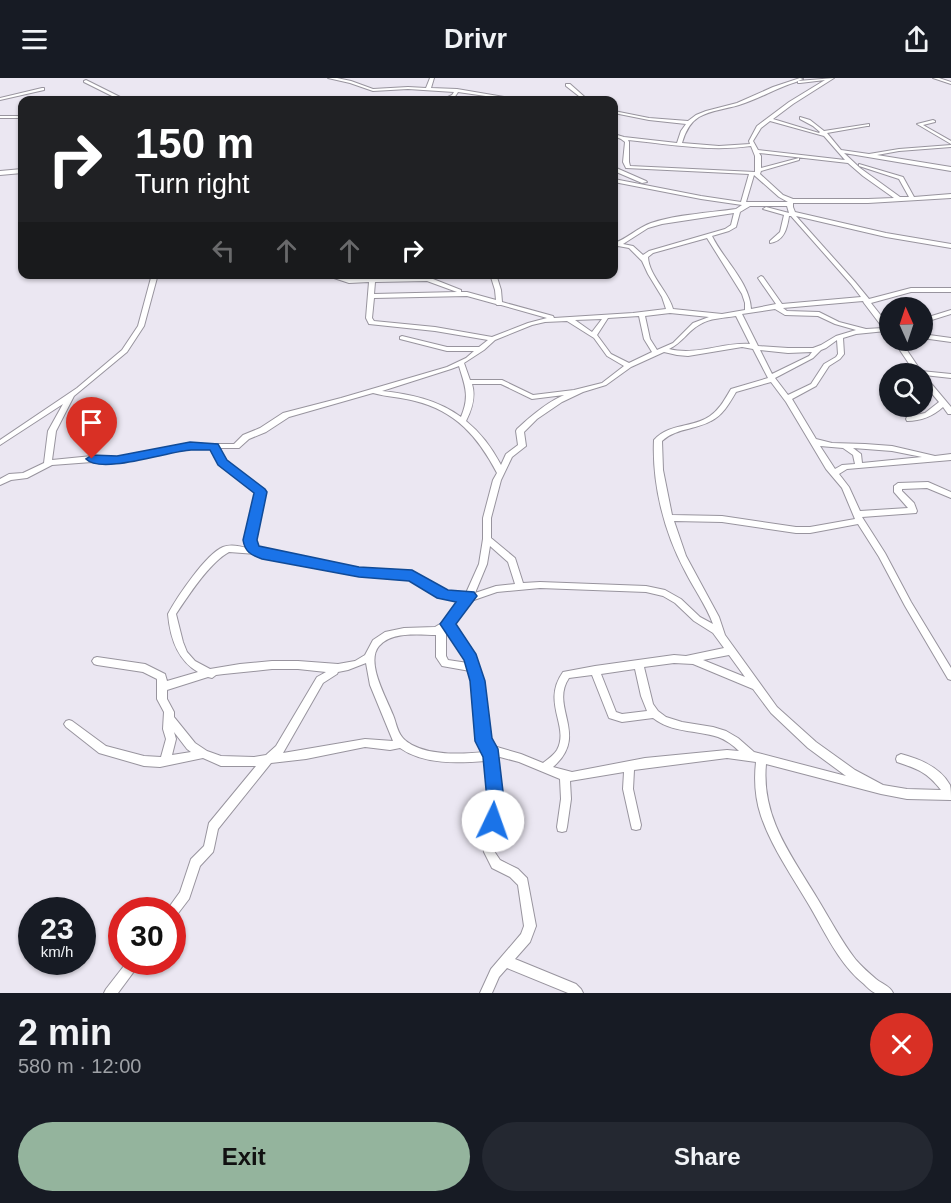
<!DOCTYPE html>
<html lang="en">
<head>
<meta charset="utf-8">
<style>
	body { margin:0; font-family:Arial,sans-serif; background:#242831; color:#f1f3f6; height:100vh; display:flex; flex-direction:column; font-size:22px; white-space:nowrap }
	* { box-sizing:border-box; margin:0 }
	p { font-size:20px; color:#9ea1a6 }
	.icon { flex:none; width:33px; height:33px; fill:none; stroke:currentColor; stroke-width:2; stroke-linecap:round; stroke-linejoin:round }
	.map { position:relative; height:915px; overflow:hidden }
	.sheet { display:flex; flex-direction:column; background:#171b24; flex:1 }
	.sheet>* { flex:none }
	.banner { position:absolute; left:18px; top:18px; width:600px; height:183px; border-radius:12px; box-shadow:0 2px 4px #0004; background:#202124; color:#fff; overflow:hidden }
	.needle { width:39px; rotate:357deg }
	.fabs { position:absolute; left:879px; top:219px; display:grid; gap:12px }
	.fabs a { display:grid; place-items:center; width:54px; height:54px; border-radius:50%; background:#171b24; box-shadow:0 2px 4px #0004; font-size:30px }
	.speed { position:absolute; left:18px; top:819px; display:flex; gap:12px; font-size:30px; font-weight:700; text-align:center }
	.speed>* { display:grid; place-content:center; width:78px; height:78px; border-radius:50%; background:#171b24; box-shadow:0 2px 4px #0004; line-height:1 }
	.speed small { font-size:15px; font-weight:400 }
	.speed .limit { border:9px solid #d22; background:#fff; color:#111 }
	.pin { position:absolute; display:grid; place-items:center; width:51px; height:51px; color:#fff; margin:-62px -26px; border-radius:50% 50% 50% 0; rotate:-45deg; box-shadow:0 0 6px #0007 }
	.pin .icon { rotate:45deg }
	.me { position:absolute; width:66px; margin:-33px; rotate:3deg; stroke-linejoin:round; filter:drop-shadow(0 0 4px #0008) }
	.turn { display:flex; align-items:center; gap:21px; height:126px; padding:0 18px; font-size:27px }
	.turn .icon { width:78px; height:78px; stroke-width:2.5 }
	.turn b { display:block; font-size:42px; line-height:51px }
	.lanes { display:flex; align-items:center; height:57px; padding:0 18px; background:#0003; justify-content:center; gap:30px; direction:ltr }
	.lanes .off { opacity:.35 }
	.round { display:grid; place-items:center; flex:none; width:63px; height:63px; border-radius:32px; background:#242831 }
	.head { display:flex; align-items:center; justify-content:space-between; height:102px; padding:0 18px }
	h1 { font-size:36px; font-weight:600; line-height:45px }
	.cta { display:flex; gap:12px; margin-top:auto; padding:12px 18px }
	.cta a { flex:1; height:69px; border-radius:36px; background:#94b49d; color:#111; font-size:24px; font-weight:600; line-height:69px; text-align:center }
	.cta a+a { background:#242831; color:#f1f3f6 }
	header { display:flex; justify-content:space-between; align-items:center; height:78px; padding:0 18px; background:#171b24; font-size:27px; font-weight:600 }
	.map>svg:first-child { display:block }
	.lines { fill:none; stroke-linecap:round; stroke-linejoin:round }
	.minor-casing { stroke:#98949e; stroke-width:2 }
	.minor { fill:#fff; fill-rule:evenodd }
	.route { fill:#1a73e8; stroke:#114b97; stroke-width:1.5 }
</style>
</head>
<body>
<header><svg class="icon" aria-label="menu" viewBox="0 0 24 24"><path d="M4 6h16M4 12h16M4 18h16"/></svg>Drivr<svg class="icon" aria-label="share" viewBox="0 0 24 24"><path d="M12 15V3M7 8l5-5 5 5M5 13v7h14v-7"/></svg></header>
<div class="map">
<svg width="951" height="915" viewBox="0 0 951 915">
	<rect width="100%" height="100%" fill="#ebe7f2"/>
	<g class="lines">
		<g class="minor-casing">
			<g id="minor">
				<path d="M328,0H337L351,3L373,11L408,9L426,10L430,0H434L431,10L457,11L522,22H514L458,14C455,20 451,22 444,22V21L452,17L454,14L408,11L373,13L350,5Z"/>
				<path d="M800,0L803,1L798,3L834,0L793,26L773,41L819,55L820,54L813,48L800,41V39L810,42L824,53L869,46V48H867L827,55L841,72L869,76L899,71L951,67V69L899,73L877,77L951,89V93L844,75L860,90L900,119H909L899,101L859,88V86L903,99L914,119L951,116V120L868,125H793V129L795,134L886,155L951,166V170L886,159L796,138L855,204L869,221L911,210H951V214H911L871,225L890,249V256L886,253L856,256L843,260L844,276L840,281L829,288L816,308L792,321L816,361L832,365L865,366L892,368L935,378L951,376V382L847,391L839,396L849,409L860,433L908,430L894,414V408L898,405L928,404L951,414V420L927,410L902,411V413L914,425L917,433L916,435L862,439L885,475L911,524L951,590V602L948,601L905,528L879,479L858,446L810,455H796L722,444L674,443L686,478L719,539L725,557L777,629L816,664L855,692L883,707L907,711L941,712C927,694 918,691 897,684L896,681L897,678L901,676C920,681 940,689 950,707C951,711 951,717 951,722L907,721L881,716L766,686C761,739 791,777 817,820C830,841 841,863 856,882C862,889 869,895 876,901C882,906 890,908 893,915C888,915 880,915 875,915C871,913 867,909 864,906C839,886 825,854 809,827C792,798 772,770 761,738C755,720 754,702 756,684L727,680L634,692L633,711L641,747L640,751L636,752L632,751L631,747L623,711L624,694L570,703L571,721L567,749L566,753L562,754L558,753L557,749L561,721L560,701L519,684L500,679L496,682L500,733L492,760L494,773L500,782L518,791L527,800L536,848L530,864L515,881L576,906L581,911L583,915H568L507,890L499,899L492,915H480L491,891L521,856L524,848L518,807L510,799L492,790L484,774L482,760L490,733L486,683C458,685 424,687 400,670L390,672L365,669L306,681L271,685L218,751L214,770L213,774L200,788L189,821L176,838L172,840V832H167L180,814L191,781L204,768L209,745L256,688H221L203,680L160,689L144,688L99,675L66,649L64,646L66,643L69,642L72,643L106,668L144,678L161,679L166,661L163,651L164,634L157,621V601L143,594L97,587L94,586L92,583L94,580L97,579L145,586L165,596L167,603L198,594C177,582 170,559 168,536C177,519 206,476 223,469C231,466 239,468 247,470L246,462L257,415L220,386L212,370H190L117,385L92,384L52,387L27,400L11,402L0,407V401L9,396L23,395L44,385L48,353L63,326L0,367V362L77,310L122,272L138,248L152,196H158L144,248L127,274L74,318L56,353L52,382L92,378L117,379L190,366H234L243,357L260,350L283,335L341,320L447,289L466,280L474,273H447L400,261V259L402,258L447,269H479L488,262L435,253L369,246L366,240L369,204L349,205L322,196H333L349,201H367L365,196H371L373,201L428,199L461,212V214H467L496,222L495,212L490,196H496L501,212L502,224L553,238L554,240L633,235L666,231L662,219L648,196L642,183L629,170L618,168L614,169V165C627,161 637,150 651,145C679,136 708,135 736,131L742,127L701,121L614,104V101L701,118L741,124L749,96L626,90L623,84L625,64L621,61L614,58V56L624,59L677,65L681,53L686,46L649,42L614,35V33L649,40L688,43L696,37L706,33L737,25L773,9ZM825,2L789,24L757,48L749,63L750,66L719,68L682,65C685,55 689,45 699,39C711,32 726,31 739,27C759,21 776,10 796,4L798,3V5H800ZM770,43L824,58L845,82L758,72L753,63L761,50ZM628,62C669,66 709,74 751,68L755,78V94L630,88L629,84V64ZM759,75L848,85L863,98L894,120L868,121H793L783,117L760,96L761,93L799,82V80L761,90V78ZM754,97L779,119L788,124H746ZM750,128H787L789,135L766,129L763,131L784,137L780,154L770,163V165C784,163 787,151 789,138H791L851,206L861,219L782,226L763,199L761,198L758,200L776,226L751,231C750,205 723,181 712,158L729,153L736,149L740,134ZM734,135L731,147L725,151L649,173L643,177L633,168L623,166L648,150L662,146ZM707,160L742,216L745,225V232L722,236L673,231C668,213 649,198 648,179L653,175ZM427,203L457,214L374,216L375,204ZM467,218L496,226L497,227H501L547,240L528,245L492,259L435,249L374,243L372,240L374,220ZM863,223L864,225L883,250L866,251L839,244L819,234L787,233L783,230ZM775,231L785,237L818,238L835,246L856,252L836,258L821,267L813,270H788L758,268L742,236ZM670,235L709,239L693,245L673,265L657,272L650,261L645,238ZM639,238L644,261L652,274L629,285L611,276L597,257L608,240ZM736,238L750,266C723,264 697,278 669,271C682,265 687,254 699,247C709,240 724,240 736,238ZM602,241L592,254L575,242ZM567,243L594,260L607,278L624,288L602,305L574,312L533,317L502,302H470L464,285L484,272L495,262L532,247L545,244ZM837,262L838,276L836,279L824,286L811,306L788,317L775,300L813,280L821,272L826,270ZM742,269L753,271L768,300L731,311C725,321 720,331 710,338C693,350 669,345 654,362C652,406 664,454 685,493C694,511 706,527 713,546L700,539L681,521L665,512L646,508L540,504L523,505L515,480L491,460V440L501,402L512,379L526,368L524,354L537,341L562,324L583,314L606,307L631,289L664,274L677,277L688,278ZM760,272L788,275L812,274L809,278L772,296ZM459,288C465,308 470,318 461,339C438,322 410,316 382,313L451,291ZM771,304L786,324L826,391L842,410L855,441L810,449H796L722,438L672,437L663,392L662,363C676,350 695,352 711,343C723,337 729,326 736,314ZM472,306H501L532,321L564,317C546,325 531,338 517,351L516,353L518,367L506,376L501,387C492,370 481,355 466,343C472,331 476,319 472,306ZM373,315C387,319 401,319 415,323C456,333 478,359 497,395L493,402L483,440V461L479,486L466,515L453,516L445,513L412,494L359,491L264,473L255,467L254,462L265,414L226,382L219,370H239L249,361L266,354L289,339ZM820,368L843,370L853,377L855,386L842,387L835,391ZM853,370L892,373L922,379L862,385L861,376ZM490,468L508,484L515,506L496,508L475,515L487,486ZM229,474L256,476L262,479L359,497L410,500L439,518L453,522H462L445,543L435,549L404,550L385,554L373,562L365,577L355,583L338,586L298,583H272L240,586L210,591L195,583L187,574L183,564L176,536C188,518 210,484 229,474ZM540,510L646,514L663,518L675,525L694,543L713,555L724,570L686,578L674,577L595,588L563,594C541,625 570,648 557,672C554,677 548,681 543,685L521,676L497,669L490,664L479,590L474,578L453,546L471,523L497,514ZM447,551L467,582L468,585L448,582L446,578V552ZM436,557V579L442,588L470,593L480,666L485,672V674C463,676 433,678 412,667C409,665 404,662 402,659C397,653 396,644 393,637C387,621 365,584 379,568C392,553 419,557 436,557ZM729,577L745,599L703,582ZM366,585L370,607L393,663L365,661L283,675L323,605L337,596L338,594L348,592ZM674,585L693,586L753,611L771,635L808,670L846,698L754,674L738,660L726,653L713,649L682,644L666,639L658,633L653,626L644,589ZM272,591H298L326,594L317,599L276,668L266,677L254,679L221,678L207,673L195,665L174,639V634L167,621V612L208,599L212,600L216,597L224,596ZM635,591L641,618L647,633L622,636L616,634L601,596ZM592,597L609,640L622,644L653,640C672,655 696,652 718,659C726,662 733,667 739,673L727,672L645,680L572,694L553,689C590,657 549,629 569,600ZM174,654L187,671L191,674L172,677L176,661Z"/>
				<polygon points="933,0 939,0 951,4 951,6"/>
				<polygon points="86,2 124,21 124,22 120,22 84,4 84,3"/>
				<polygon points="566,6 570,6 588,22 584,22 566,8"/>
				<polygon points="42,10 44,10 44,12 0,22 0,20"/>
				<rect x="0" y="38" width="22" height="2"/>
				<polygon points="933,42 935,43 935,44 923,47 951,63 951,66 917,46"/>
				<polygon points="614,89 646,103 647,104 642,105 614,93"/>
				<polygon points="22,91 22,95 0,97 0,93"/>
				<polygon points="951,232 951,236 922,245 922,241"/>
				<polygon points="922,256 951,260 951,264 922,260"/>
				<path d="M893,262H900L921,293L951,296V300L924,297L951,329V336H948L943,329C933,338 921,343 907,343L906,341L907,339L925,335L939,324L922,304V296H916Z"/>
				<polygon points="127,884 140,884 138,888 118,915 104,915 106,911"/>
			</g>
		</g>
		<use href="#minor" class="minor"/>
	</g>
	<path class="route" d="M190,364L218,366L227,382L265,411L267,414L257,462L259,468L359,489L412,492L448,512L474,514L477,518L456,546L476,576L485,603L492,660L498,671L504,722L499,748L493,751L487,748L484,743L487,722L483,679L475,663L470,603L464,582L440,546L456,524L437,520L409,503L359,499L262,481C251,477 245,474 243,462L254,415L218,387L210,372C203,372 197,372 191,372C169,373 101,397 86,381L92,377L117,378Z"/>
</svg>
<div class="fabs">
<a><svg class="needle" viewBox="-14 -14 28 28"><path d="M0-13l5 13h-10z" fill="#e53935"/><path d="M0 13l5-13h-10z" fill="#9ea1a6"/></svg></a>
<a><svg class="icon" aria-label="search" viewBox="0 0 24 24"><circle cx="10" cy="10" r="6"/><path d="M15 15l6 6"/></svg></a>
</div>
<div class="speed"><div>23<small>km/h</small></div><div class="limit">30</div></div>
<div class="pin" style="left:92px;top:381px;background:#d93025"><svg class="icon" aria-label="arrive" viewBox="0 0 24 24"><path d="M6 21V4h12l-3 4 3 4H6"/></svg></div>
<svg class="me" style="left:493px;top:743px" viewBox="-20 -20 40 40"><circle r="19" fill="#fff"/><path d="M0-13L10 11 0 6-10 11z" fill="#1a73e8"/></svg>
<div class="banner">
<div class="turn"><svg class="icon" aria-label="right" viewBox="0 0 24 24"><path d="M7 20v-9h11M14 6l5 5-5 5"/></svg><div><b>150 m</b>Turn right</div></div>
<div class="lanes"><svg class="icon off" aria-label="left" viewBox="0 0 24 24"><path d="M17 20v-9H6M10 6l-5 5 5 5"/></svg><svg class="icon off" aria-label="ahead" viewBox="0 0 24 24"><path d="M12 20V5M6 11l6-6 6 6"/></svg><svg class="icon off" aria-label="ahead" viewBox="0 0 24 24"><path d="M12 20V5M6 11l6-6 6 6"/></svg><svg class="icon" aria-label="right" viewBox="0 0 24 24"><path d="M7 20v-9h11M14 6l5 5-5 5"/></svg></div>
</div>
</div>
<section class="sheet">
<div class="head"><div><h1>2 min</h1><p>580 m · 12:00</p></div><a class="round" style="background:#d93025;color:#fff"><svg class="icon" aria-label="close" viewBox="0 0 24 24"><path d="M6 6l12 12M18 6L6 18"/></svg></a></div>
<div class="cta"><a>Exit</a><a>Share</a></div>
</section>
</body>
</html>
